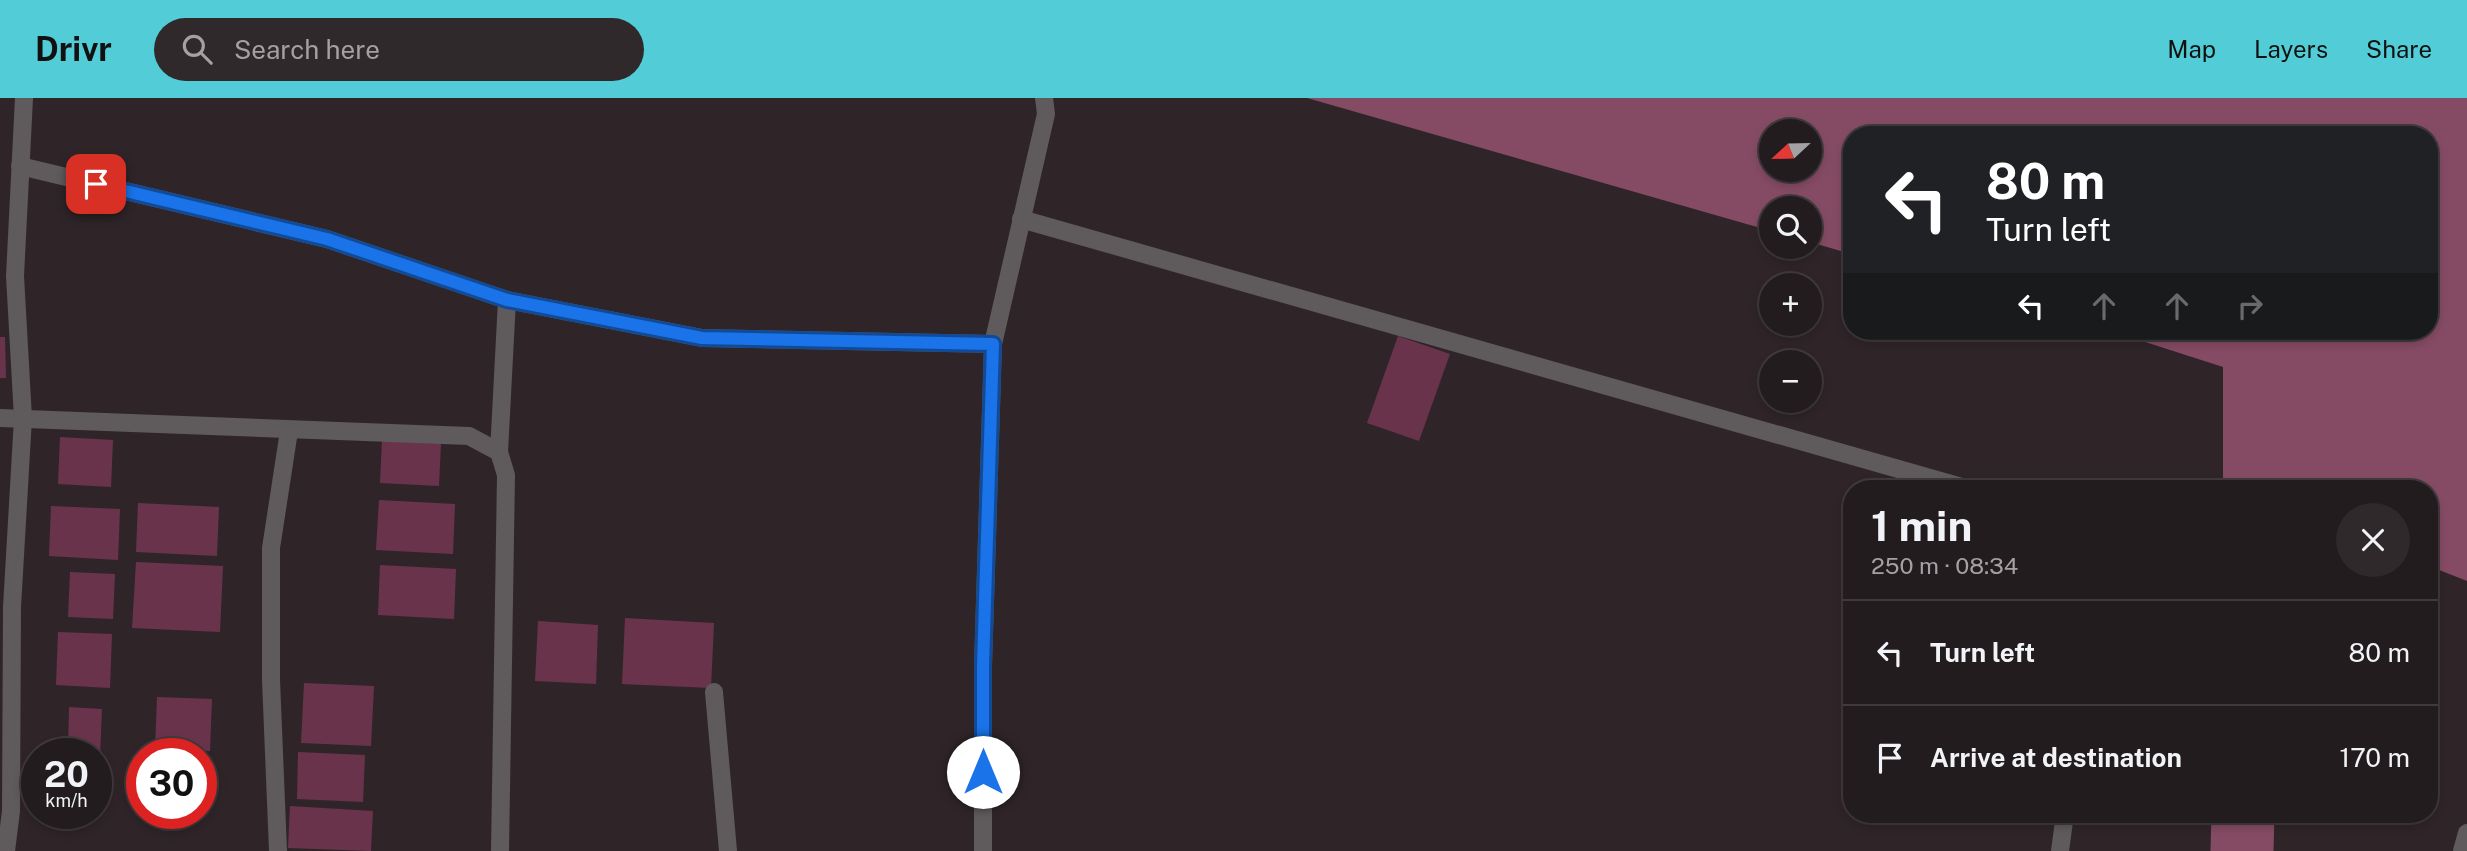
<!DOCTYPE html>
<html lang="en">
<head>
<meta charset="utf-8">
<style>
	body { margin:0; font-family:"Public Sans",sans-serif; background:#2f292c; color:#f1f3f6; height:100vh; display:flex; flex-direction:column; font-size:26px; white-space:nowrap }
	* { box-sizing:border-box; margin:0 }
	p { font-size:23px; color:#a3a1a4 }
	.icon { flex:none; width:38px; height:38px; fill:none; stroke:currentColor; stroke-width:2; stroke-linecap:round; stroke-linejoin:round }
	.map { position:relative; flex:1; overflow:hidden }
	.details { position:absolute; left:1843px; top:382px; width:595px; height:343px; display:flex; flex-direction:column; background:#231c1f; border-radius:28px; box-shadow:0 4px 10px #0003,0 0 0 2px #403a3d }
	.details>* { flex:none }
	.hud { position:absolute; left:1843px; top:28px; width:595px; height:214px; border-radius:28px; box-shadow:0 4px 10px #0003,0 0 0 2px #403a3d; background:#202124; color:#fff; overflow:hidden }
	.needle { width:46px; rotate:248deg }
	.fabs { position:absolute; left:1759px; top:21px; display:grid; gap:14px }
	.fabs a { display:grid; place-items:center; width:63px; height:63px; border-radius:50%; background:#231c1f; box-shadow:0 4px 10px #0003,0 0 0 2px #403a3d; font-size:35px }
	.speed { position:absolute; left:21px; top:640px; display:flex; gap:14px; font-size:35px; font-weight:700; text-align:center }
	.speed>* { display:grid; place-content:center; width:91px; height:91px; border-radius:50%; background:#231c1f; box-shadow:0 4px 10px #0003,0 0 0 2px #403a3d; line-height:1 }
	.speed small { font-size:18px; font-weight:400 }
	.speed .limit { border:10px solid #d22; background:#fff; color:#111 }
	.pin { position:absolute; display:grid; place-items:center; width:60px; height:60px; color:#fff; margin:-30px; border-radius:14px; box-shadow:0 4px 10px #0006 }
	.me { position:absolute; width:77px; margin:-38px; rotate:0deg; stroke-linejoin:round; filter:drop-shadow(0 0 5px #0008) }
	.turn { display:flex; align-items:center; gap:24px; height:147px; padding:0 28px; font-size:32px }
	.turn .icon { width:91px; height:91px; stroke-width:2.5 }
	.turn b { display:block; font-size:49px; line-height:60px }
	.lanes { display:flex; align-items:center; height:66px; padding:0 28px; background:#0003; justify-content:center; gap:35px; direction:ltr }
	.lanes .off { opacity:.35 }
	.round { display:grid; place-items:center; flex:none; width:74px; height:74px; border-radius:37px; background:#2f292c }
	.overview { display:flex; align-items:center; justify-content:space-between; height:119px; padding:0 28px }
	h1 { font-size:42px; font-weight:700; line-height:52px }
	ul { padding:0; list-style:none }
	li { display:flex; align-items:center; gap:21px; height:105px; padding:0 28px; border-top:2px solid #403a3d }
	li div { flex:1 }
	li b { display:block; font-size:26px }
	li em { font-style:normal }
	header { display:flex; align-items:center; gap:42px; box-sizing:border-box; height:98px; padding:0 35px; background:#52ccd6; color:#111 }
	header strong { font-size:33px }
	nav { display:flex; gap:38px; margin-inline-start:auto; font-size:24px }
	.search { width:490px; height:63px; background:#2f292c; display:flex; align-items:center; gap:18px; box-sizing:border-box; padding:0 24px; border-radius:38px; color:#a3a1a4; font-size:26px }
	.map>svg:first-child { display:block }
	.water { fill:#854b64; fill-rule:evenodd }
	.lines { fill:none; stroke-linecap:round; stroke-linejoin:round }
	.river { stroke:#854b64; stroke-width:63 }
	.building { fill:#6a334c }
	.minor { stroke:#5f5a5c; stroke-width:18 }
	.route-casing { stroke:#114b97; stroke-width:18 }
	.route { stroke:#1a73e8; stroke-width:12 }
</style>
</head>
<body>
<header>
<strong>Drivr</strong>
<div class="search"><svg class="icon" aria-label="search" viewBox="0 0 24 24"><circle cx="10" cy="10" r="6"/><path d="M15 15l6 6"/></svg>Search here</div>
<nav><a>Map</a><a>Layers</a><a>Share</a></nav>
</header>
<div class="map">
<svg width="2467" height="753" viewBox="0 0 2467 753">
	<rect width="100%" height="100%" fill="#2f2529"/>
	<path class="water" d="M1307,0H2467V483L2429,468V390H2223V269L2111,233H2429V37H1852L1851,156L1810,144V110H1771V133ZM1771,33H1810V72H1771Z"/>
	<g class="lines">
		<polyline class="river" points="2242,753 2243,716"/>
	</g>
	<g class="building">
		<polygon points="1398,238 1450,256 1419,343 1367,325"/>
		<polygon points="0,239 5,239 6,280 0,280"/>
		<polygon points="60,339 113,342 111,389 58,386"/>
		<polygon points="382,342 441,345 439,388 380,385"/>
		<polygon points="379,402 455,406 453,456 376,452"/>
		<polygon points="138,405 219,409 217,458 136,454"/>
		<polygon points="51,408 120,411 118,462 49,458"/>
		<polygon points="136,464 223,468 220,534 132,530"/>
		<polygon points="380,467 456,471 454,521 378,517"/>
		<polygon points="70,474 115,476 113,521 68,519"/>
		<polygon points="625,520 714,525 711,590 622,586"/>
		<polygon points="538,523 598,527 596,586 535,583"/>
		<polygon points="58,534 112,536 110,590 56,587"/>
		<polygon points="304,585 374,588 371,648 301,645"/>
		<polygon points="157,599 212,601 210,653 155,651"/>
		<polygon points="69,609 102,611 100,659 96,656 68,656"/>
		<polygon points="298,654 365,657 363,704 297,701"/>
		<polygon points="290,708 373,713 371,753 288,750"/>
	</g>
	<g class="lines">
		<g class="minor">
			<polyline points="20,68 327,141 507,202 702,240 993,246"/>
			<polyline points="1021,121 1965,390"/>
			<polyline points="0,320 469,338 499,354 506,377 500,753"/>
			<polyline points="499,354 507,202"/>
			<polyline points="714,594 728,753"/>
			<polyline points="6,753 11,713 12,509 23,320 15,178 24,0"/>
			<polyline points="278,753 271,582 271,450 289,333"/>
			<polyline points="983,753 983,568 993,246 1046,16 1044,0"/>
			<polyline points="2060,753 2065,716"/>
			<polyline points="2462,753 2467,735"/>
		</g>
	</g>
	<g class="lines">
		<g class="route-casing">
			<polyline id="route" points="96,86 327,141 507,202 702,240 993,246 983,568 983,674"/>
		</g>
		<use href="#route" class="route"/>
	</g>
</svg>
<div class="fabs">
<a><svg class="needle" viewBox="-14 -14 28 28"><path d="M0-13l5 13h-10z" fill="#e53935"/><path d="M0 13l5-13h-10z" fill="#a3a1a4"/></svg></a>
<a><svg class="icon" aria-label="search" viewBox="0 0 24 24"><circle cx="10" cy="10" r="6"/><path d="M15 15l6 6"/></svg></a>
<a>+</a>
<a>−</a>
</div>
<div class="speed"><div>20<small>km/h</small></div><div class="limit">30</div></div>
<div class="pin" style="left:96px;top:86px;background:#d93025"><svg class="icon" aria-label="arrive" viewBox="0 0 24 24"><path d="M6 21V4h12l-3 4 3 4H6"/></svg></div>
<svg class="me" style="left:983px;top:674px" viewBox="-20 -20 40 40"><circle r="19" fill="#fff"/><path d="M0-13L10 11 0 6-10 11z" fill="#1a73e8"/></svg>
<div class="hud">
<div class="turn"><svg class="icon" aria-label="left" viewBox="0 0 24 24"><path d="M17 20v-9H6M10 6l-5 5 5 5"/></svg><div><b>80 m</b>Turn left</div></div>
<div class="lanes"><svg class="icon" aria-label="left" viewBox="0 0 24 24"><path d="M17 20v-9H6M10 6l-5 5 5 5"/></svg><svg class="icon off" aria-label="ahead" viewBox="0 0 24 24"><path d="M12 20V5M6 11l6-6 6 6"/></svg><svg class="icon off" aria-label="ahead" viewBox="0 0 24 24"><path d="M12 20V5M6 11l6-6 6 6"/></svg><svg class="icon off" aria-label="right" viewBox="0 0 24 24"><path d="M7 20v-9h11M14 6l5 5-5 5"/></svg></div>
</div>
<section class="details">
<div class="overview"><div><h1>1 min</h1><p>250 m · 08:34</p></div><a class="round"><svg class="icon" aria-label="close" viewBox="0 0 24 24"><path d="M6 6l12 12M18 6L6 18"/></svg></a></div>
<ul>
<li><svg class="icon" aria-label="left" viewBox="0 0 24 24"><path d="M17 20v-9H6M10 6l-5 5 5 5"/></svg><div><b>Turn left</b></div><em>80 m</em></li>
<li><svg class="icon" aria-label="arrive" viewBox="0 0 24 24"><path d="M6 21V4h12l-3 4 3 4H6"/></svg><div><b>Arrive at destination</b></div><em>170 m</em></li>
</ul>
</section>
</div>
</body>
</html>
